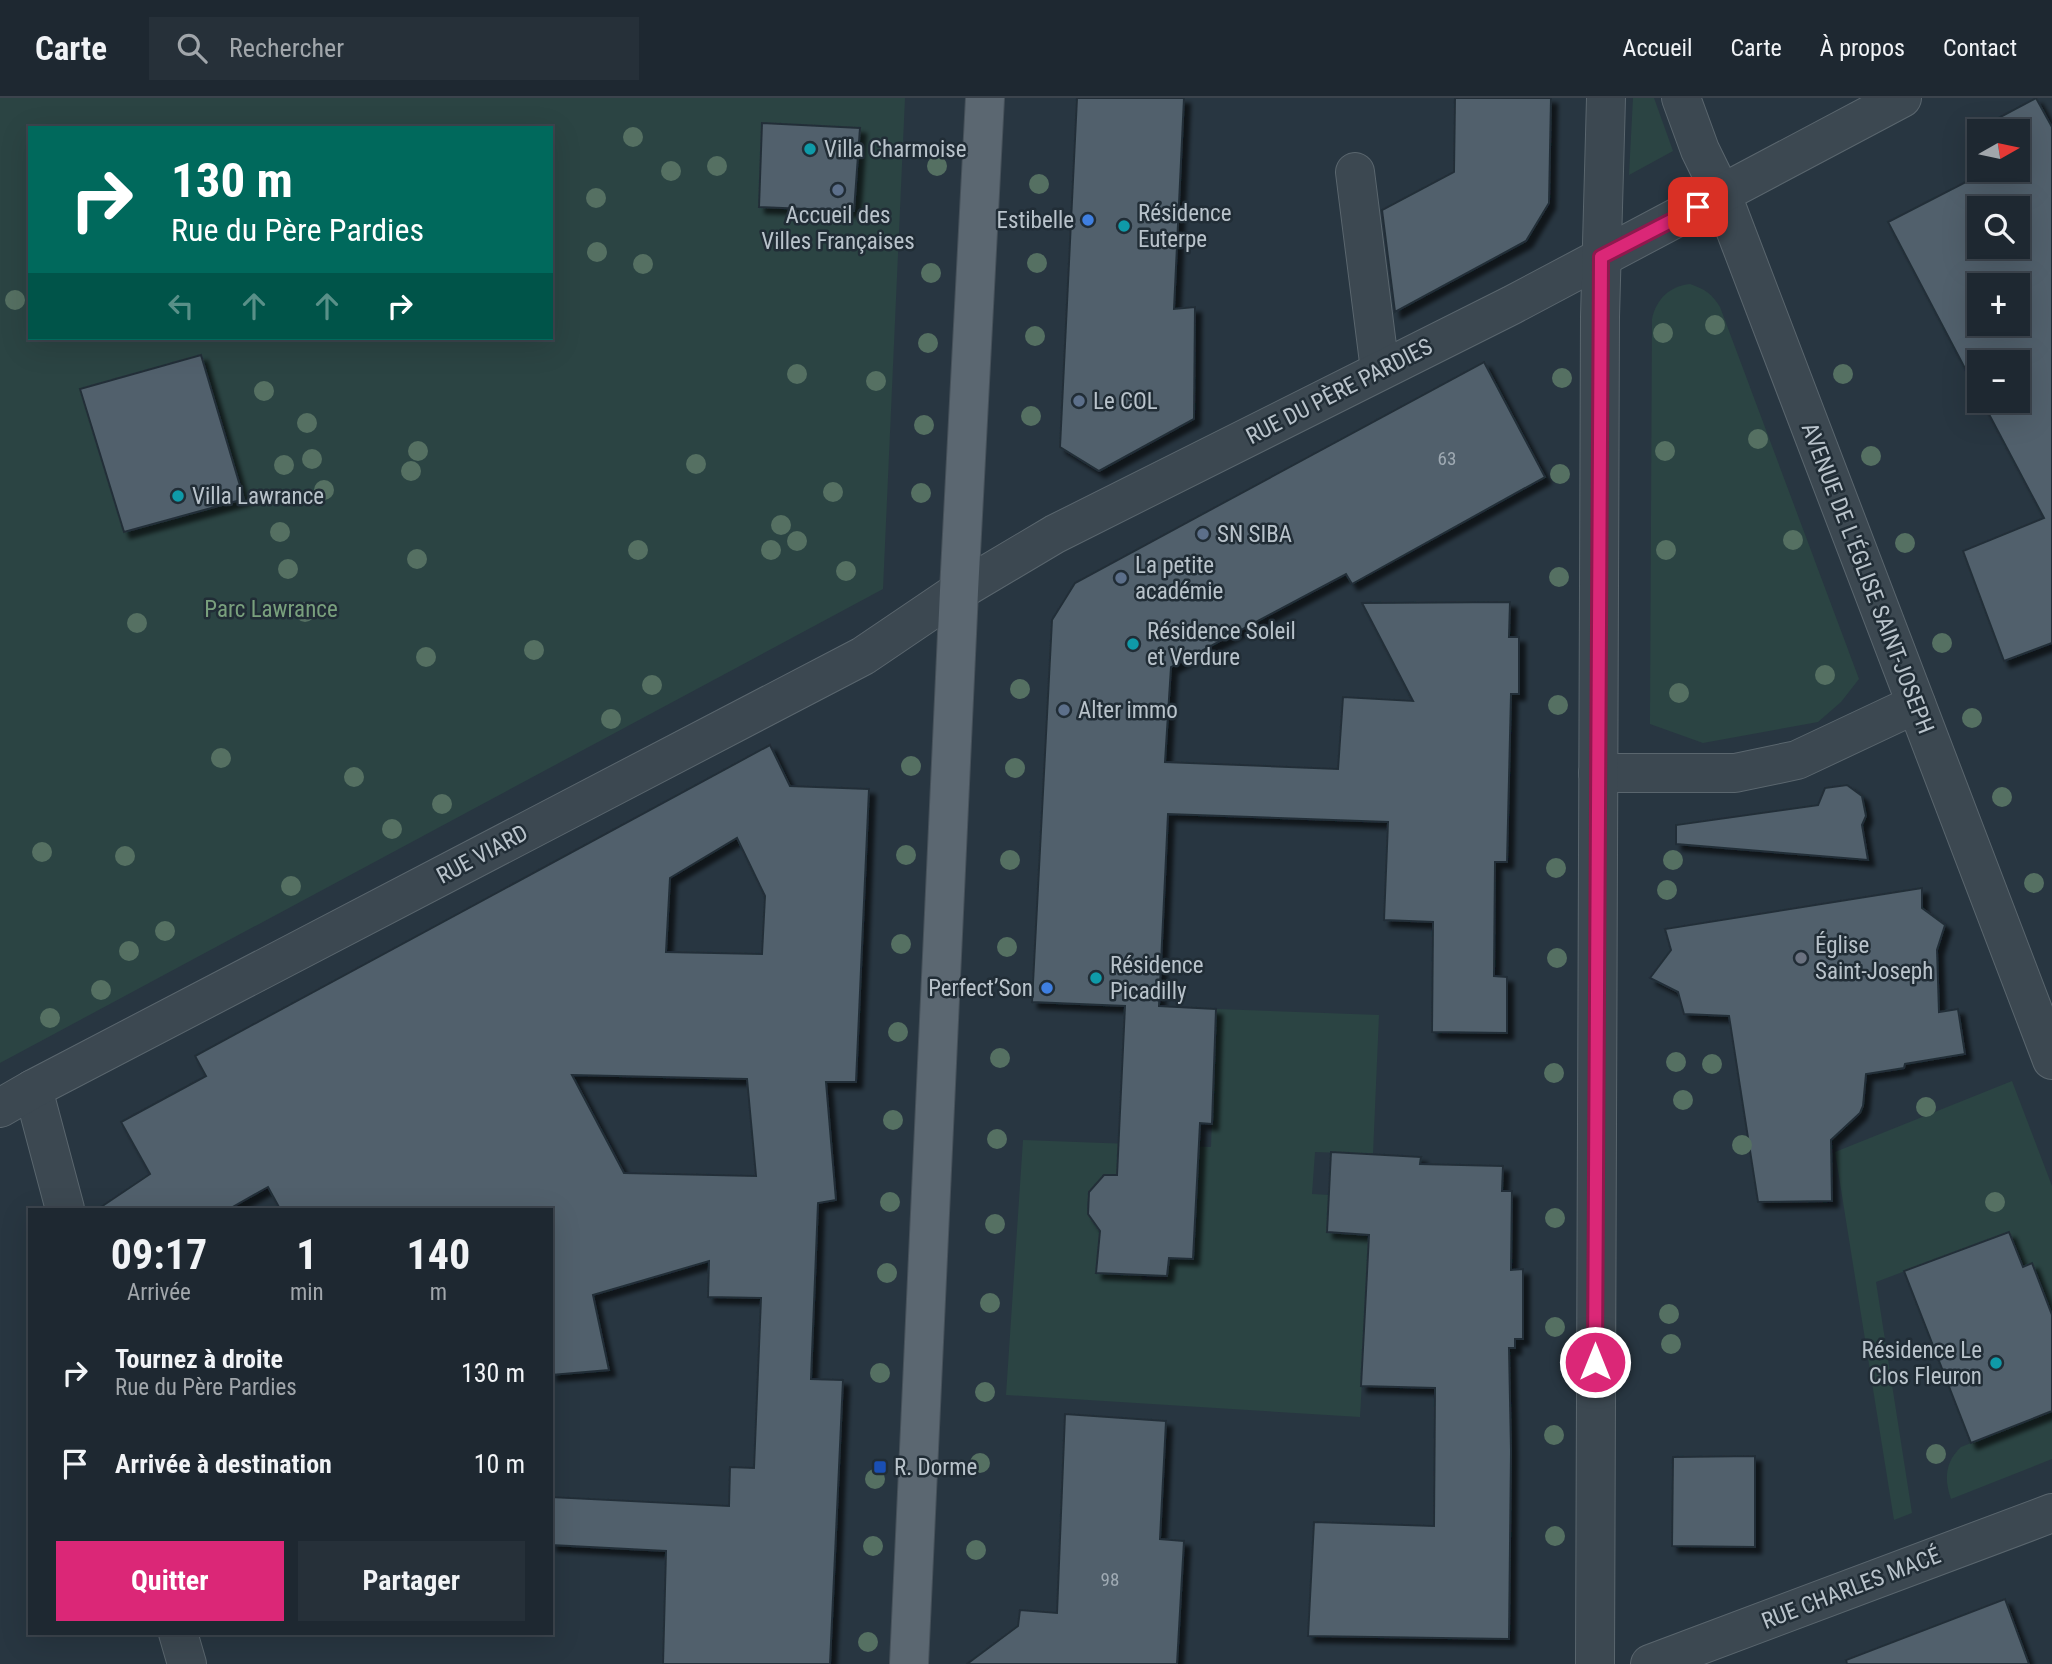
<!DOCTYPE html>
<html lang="fr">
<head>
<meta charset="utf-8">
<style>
	body { margin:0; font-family:"Roboto Condensed",sans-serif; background:#263039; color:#f1f3f6; height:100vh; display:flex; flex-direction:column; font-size:26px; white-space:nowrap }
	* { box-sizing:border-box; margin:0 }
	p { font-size:23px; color:#a1a6ab }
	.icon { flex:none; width:38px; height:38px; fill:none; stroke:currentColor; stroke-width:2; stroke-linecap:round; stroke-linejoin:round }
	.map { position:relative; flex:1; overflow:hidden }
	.sheet { position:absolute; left:28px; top:1110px; width:525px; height:427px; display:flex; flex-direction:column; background:#1e2831; border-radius:0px; box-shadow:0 7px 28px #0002,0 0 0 2px #3c444d }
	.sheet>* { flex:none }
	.guide { position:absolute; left:28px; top:28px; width:525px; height:214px; border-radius:0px; box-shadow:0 7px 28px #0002,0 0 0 2px #3c444d; background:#00695c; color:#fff; overflow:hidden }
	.needle { width:46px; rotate:81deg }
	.buttons { position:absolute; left:1967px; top:21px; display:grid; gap:14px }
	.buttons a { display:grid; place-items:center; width:63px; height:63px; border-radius:0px; background:#1e2831; box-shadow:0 7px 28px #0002,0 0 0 2px #3c444d; font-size:35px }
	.pin { position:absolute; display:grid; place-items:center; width:60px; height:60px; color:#fff; margin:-30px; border-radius:14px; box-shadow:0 4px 10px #0006 }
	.me { position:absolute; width:77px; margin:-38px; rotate:0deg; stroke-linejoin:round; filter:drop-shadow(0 0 5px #0008) }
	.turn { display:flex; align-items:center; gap:24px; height:147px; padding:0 28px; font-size:32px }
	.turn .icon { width:91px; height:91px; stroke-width:2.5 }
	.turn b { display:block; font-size:49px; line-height:60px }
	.lanes { display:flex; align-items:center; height:66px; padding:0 28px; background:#0003; justify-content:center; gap:35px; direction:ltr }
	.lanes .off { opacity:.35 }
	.eta { display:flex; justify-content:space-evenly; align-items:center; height:119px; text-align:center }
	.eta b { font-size:42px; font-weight:700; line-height:49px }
	.action { display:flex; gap:14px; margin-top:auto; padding:14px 28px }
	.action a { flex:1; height:80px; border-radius:0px; background:#db2777; color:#fff; font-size:28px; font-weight:700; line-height:80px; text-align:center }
	.action a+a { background:#263039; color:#f1f3f6 }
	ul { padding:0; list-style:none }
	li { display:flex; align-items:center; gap:21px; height:91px; padding:0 28px }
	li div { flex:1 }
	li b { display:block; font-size:26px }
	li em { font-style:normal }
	header { display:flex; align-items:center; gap:42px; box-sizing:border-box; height:98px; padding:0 35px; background:#1e2831; border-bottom:2px solid #3c444d }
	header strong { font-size:33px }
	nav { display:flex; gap:38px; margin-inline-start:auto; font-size:24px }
	.search { width:490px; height:63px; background:#263039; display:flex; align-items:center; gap:18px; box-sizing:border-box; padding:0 24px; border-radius:0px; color:#a1a6ab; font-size:26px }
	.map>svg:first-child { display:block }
	.green { fill:#2b4443; fill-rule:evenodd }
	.building { fill:#51616c; stroke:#232f38; stroke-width:2; fill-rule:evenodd; filter:url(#shadow) }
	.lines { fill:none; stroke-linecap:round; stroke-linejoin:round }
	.minor-casing { stroke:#5a666e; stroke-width:40 }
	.major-casing { stroke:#46515a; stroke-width:40 }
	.minor { stroke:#3c4851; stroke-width:38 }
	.major { stroke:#5b6771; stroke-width:38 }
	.tree { fill:#557062 }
	.route-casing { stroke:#8e194d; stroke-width:18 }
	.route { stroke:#db2777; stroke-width:12 }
	.culture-dot { fill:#0f9aa8; stroke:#212d36; stroke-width:2.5 }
	.service-dot { fill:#5c6f8a; stroke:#212d36; stroke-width:2.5 }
	.shop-dot { fill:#3f7fe0; stroke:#212d36; stroke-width:2.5 }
	.worship-dot { fill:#6b7280; stroke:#212d36; stroke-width:2.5 }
	.transit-dot { fill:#1a4fb4; stroke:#212d36; stroke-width:2.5 }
	.labels { text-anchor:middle; stroke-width:5; stroke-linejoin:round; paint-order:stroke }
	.number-label { font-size:19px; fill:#9faab3 }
	.poi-label { font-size:23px; fill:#b9c3cb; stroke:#212d36; text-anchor:start }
	.street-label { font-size:23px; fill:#b9c3cb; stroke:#212d36 }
	.park-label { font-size:23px; fill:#79a07d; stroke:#212d36 }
</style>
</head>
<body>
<header>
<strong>Carte</strong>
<div class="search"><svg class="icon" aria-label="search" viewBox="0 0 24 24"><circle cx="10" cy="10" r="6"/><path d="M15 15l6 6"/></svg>Rechercher</div>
<nav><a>Accueil</a><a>Carte</a><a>À propos</a><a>Contact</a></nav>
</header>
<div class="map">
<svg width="2052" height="1566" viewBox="0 0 2052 1566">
	<defs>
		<filter id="shadow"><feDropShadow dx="6" dy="6" stdDeviation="2" flood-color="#0009"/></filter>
	</defs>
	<rect width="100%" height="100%" fill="#283641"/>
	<g class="green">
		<path d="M0,0H905L883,491L0,965ZM30,30H551V240H30Z"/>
		<polygon points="1633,0 1654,0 1673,53 1629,77"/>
		<path d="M1690,186C1705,191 1712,196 1720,209L1859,581L1841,604L1818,624L1703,645L1650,626L1652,221C1656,201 1670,188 1690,186Z"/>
		<path d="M1216,911L1379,917L1373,1056L1315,1054L1312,1096L1329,1097L1328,1134L1370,1137L1360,1319L1006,1297L1023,1042L1211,1049ZM1149,1063L1198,1066L1193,1161L1169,1160L1167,1182H1142L1141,1177L1101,1121H1091C1084,1111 1088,1095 1096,1086L1102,1088V1077L1141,1079Z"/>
		<polygon points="2012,983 2052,1088 2052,1217 2032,1166 2023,1169 2009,1134 1876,1184 1912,1415 1894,1422 1835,1054"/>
		<path d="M2052,1313V1361L1951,1401C1944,1381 1945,1364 1961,1349Z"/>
	</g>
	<g class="building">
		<polygon points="1077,0 1184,0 1174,211 1195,209 1194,321 1099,373 1060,349"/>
		<polygon points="1455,0 1551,0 1549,105 1526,143 1395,214 1382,112 1454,74"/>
		<path d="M2036,0L2052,29V545L2004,563L1963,453L2044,420L1982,303H2018V264H1979V297L1888,124L1989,72H2018V33H1991L1987,26ZM1979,110H2018V149H1979ZM1979,187H2018V226H1979Z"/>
		<polygon points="762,25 860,30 854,113 759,109"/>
		<polygon points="201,257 244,401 124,434 80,291"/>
		<polygon points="1484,264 1545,379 1352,486 1346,476 1171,569 1165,664 1338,671 1343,599 1413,603 1362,505 1510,504 1509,539 1519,539 1519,596 1511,596 1507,764 1495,764 1494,878 1507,879 1507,935 1432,934 1433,824 1384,822 1388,724 1168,716 1159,908 1216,911 1212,1026 1200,1025 1193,1161 1169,1160 1167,1178 1096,1175 1100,1133 1088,1116 1089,1094 1104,1077 1117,1077 1125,908 1032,904 1052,522 1075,485"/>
		<path d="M770,647L790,688L869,691L856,984H826L836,1102L818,1105L811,1281L843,1282L830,1566H663L666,1453L551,1447V1399L729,1408L730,1369L754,1370L761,1200L708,1199L709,1163L593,1197L609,1272L551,1277V1111H280L268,1089L229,1111H98L150,1076L121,1024L206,978L195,958ZM737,740L765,798L762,856L666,854L670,780ZM572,977L747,981L756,1078L624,1075Z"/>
		<polygon points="1847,687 1862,698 1866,718 1862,727 1868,762 1676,746 1676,727 1818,707 1825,690"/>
		<polygon points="1922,790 1922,810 1945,827 1937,852 1939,914 1958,911 1965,956 1905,966 1904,970 1866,976 1863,1008 1860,1015 1831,1042 1832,1103 1758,1104 1729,918 1684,916 1678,894 1650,880 1671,852 1665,831"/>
		<polygon points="1331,1054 1421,1059 1420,1066 1503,1068 1502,1093 1512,1093 1511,1172 1523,1171 1523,1241 1515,1241 1515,1250 1509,1250 1511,1353 1509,1541 1308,1538 1314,1424 1434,1428 1435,1290 1361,1288 1369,1137 1327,1134"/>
		<polygon points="2009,1134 2023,1169 2032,1165 2052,1217 2052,1313 1971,1345 1904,1173"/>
		<polygon points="1065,1316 1166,1323 1160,1441 1184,1443 1177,1566 967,1566 1018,1528 1020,1512 1057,1515"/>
		<polygon points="1755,1358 1755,1449 1672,1448 1673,1359"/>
		<polygon points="2005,1501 2029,1566 1847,1566 1846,1562"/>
	</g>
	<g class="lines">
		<g class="minor-casing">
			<g id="minor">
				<polyline points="1681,0 1700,52 1722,97 2052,962"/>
				<polyline points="1355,74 1380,272"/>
				<polyline points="1598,675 1735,675 1797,662 1916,606"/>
				<polyline points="33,991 65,1111"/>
				<polyline points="0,1010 33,991 863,558 959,493 1055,436 1512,207 1902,0"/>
				<polyline points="178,1535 187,1566"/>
				<polyline points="1595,1566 1600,219 1606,0"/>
				<polyline points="1650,1566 2052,1415"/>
			</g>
		</g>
		<g class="major-casing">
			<polyline id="major" points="909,1566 959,493 985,0"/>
		</g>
		<use href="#minor" class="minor"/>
		<use href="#major" class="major"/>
	</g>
	<g class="tree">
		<circle cx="633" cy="39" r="10"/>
		<circle cx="717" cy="68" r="10"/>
		<circle cx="937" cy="68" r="10"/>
		<circle cx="671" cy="73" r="10"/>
		<circle cx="1039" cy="86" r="10"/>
		<circle cx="596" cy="100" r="10"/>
		<circle cx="597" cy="154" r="10"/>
		<circle cx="1037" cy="165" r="10"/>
		<circle cx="643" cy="166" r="10"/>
		<circle cx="931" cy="175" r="10"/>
		<circle cx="15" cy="202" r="10"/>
		<circle cx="1715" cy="227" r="10"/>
		<circle cx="1663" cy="235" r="10"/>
		<circle cx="1035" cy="238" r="10"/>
		<circle cx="928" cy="245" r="10"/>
		<circle cx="797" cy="276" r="10"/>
		<circle cx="1843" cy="276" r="10"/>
		<circle cx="1562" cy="280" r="10"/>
		<circle cx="876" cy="283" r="10"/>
		<circle cx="264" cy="293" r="10"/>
		<circle cx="1031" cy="318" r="10"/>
		<circle cx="307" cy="325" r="10"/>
		<circle cx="924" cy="327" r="10"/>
		<circle cx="1758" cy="341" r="10"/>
		<circle cx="418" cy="353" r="10"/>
		<circle cx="1665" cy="353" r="10"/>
		<circle cx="1871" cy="358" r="10"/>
		<circle cx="312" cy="361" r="10"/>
		<circle cx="696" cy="366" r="10"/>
		<circle cx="284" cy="367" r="10"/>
		<circle cx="411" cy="373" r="10"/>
		<circle cx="1560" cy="376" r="10"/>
		<circle cx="324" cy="392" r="10"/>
		<circle cx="833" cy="394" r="10"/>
		<circle cx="921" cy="395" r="10"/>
		<circle cx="781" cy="427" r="10"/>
		<circle cx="280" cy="434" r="10"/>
		<circle cx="1793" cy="442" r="10"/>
		<circle cx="797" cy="443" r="10"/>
		<circle cx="1905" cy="445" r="10"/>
		<circle cx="638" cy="452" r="10"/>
		<circle cx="771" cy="452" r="10"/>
		<circle cx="1666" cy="452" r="10"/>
		<circle cx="417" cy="461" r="10"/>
		<circle cx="288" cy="471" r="10"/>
		<circle cx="846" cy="473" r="10"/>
		<circle cx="1559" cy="479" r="10"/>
		<circle cx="305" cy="514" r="10"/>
		<circle cx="137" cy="525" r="10"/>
		<circle cx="1942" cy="545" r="10"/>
		<circle cx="534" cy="552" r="10"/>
		<circle cx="426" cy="559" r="10"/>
		<circle cx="1825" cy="577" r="10"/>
		<circle cx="652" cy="587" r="10"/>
		<circle cx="1020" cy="591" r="10"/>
		<circle cx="1679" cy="595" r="10"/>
		<circle cx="1558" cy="607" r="10"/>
		<circle cx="1972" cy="620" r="10"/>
		<circle cx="611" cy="621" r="10"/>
		<circle cx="221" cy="660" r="10"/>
		<circle cx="911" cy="668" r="10"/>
		<circle cx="1015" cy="670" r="10"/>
		<circle cx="354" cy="679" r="10"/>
		<circle cx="2002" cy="699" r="10"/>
		<circle cx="442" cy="706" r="10"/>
		<circle cx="392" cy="731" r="10"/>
		<circle cx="42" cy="754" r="10"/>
		<circle cx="906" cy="757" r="10"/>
		<circle cx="125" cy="758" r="10"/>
		<circle cx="1010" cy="762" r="10"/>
		<circle cx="1673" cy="762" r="10"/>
		<circle cx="1556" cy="770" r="10"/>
		<circle cx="2034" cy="785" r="10"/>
		<circle cx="291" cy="788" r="10"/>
		<circle cx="1667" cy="792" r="10"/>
		<circle cx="165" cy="833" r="10"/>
		<circle cx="901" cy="846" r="10"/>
		<circle cx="1007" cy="849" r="10"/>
		<circle cx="129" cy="853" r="10"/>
		<circle cx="1557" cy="860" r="10"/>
		<circle cx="101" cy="892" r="10"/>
		<circle cx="50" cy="920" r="10"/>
		<circle cx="898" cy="934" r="10"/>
		<circle cx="1000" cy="960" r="10"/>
		<circle cx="1676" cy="964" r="10"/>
		<circle cx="1712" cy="966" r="10"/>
		<circle cx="1554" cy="975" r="10"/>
		<circle cx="1683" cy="1002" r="10"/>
		<circle cx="1926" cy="1009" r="10"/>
		<circle cx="893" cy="1022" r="10"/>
		<circle cx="997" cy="1041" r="10"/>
		<circle cx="1742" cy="1047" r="10"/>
		<circle cx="890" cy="1104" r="10"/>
		<circle cx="1995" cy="1104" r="10"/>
		<circle cx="1555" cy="1120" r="10"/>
		<circle cx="995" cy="1126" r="10"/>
		<circle cx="887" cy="1175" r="10"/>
		<circle cx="990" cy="1205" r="10"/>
		<circle cx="1669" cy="1216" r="10"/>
		<circle cx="1555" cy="1229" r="10"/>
		<circle cx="1671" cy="1246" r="10"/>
		<circle cx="880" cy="1275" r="10"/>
		<circle cx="985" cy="1294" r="10"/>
		<circle cx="1554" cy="1337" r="10"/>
		<circle cx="1936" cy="1356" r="10"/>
		<circle cx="980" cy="1365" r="10"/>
		<circle cx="875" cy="1381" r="10"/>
		<circle cx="1555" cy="1438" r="10"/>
		<circle cx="873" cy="1448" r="10"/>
		<circle cx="976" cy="1452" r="10"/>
		<circle cx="868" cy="1544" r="10"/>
	</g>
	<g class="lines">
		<g class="route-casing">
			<polyline id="route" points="1595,1264 1601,159 1698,109"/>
		</g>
		<use href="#route" class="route"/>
	</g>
	<g class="culture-dot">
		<circle cx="810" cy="51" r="7"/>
		<circle cx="1124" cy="128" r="7"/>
		<circle cx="178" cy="398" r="7"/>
		<circle cx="1133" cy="546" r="7"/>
		<circle cx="1096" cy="880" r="7"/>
		<circle cx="1996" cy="1265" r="7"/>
	</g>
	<g class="service-dot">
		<circle cx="838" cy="92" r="7"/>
		<circle cx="1079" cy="303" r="7"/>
		<circle cx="1203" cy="436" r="7"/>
		<circle cx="1121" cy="480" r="7"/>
		<circle cx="1064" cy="612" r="7"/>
	</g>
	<g class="shop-dot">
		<circle cx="1088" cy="122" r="7"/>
		<circle cx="1047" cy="890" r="7"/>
	</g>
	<circle class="worship-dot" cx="1801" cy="860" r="7"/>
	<rect class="transit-dot" x="873" y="1362" width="14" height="14" rx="3.5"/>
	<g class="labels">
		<g class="number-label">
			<text x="1447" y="367">63</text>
			<text x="1110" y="1488">98</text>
		</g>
		<g class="poi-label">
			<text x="824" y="59">Villa Charmoise</text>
			<text x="1138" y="123">Résidence<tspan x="1138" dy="26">Euterpe</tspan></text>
			<text x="838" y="125" text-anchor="middle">Accueil des<tspan x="838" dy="26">Villes Françaises</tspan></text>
			<text x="1074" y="130" text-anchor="end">Estibelle</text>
			<text x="1093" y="311">Le COL</text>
			<text x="192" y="406">Villa Lawrance</text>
			<text x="1217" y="444">SN SIBA</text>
			<text x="1135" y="475">La petite<tspan x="1135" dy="26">académie</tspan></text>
			<text x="1147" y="541">Résidence Soleil<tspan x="1147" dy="26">et Verdure</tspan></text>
			<text x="1078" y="620">Alter immo</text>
			<text x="1815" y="855">Église<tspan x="1815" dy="26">Saint-Joseph</tspan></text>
			<text x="1110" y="875">Résidence<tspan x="1110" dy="26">Picadilly</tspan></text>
			<text x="1033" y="898" text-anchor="end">Perfect’Son</text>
			<text x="1982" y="1260" text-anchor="end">Résidence Le<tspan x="1982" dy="26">Clos Fleuron</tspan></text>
			<text x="894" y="1377">R. Dorme</text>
		</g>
		<g class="street-label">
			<text transform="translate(1339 293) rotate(-27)" y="8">RUE DU PÈRE PARDIES</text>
			<text transform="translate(1868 480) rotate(69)" y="8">AVENUE DE L'ÉGLISE SAINT-JOSEPH</text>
			<text transform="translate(482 756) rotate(-28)" y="8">RUE VIARD</text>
			<text transform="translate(1851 1490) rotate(-21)" y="8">RUE CHARLES MACÉ</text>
		</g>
		<g class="park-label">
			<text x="271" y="519">Parc Lawrance</text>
		</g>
	</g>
</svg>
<div class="buttons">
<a><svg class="needle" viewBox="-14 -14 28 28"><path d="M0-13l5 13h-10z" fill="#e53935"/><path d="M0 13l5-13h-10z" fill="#a1a6ab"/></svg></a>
<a><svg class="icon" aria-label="search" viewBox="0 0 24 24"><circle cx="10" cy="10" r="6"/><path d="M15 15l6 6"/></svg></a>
<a>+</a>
<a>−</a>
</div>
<div class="pin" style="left:1698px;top:109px;background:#d93025"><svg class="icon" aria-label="arrive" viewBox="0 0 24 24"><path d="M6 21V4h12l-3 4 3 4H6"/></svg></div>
<svg class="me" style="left:1595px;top:1264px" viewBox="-20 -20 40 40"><circle r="17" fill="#db2777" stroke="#fff" stroke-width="3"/><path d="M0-11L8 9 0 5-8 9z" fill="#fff"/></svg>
<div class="guide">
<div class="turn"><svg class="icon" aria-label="right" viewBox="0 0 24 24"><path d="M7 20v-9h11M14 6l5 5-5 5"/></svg><div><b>130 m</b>Rue du Père Pardies</div></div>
<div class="lanes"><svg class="icon off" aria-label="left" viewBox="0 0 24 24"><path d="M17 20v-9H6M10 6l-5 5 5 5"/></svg><svg class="icon off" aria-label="ahead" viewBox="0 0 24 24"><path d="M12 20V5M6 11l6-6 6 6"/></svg><svg class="icon off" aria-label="ahead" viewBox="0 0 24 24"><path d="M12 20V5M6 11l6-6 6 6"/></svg><svg class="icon" aria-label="right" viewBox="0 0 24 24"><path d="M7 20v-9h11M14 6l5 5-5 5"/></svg></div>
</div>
<section class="sheet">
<div class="eta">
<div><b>09:17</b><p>Arrivée</p></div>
<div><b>1</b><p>min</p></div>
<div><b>140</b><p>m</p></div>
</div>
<ul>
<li><svg class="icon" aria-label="right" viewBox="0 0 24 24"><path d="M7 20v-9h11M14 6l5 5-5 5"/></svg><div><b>Tournez à droite</b><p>Rue du Père Pardies</p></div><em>130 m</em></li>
<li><svg class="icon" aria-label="arrive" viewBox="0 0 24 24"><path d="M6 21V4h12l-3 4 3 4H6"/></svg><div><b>Arrivée à destination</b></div><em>10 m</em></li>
</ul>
<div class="action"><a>Quitter</a><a>Partager</a></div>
</section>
</div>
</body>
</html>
